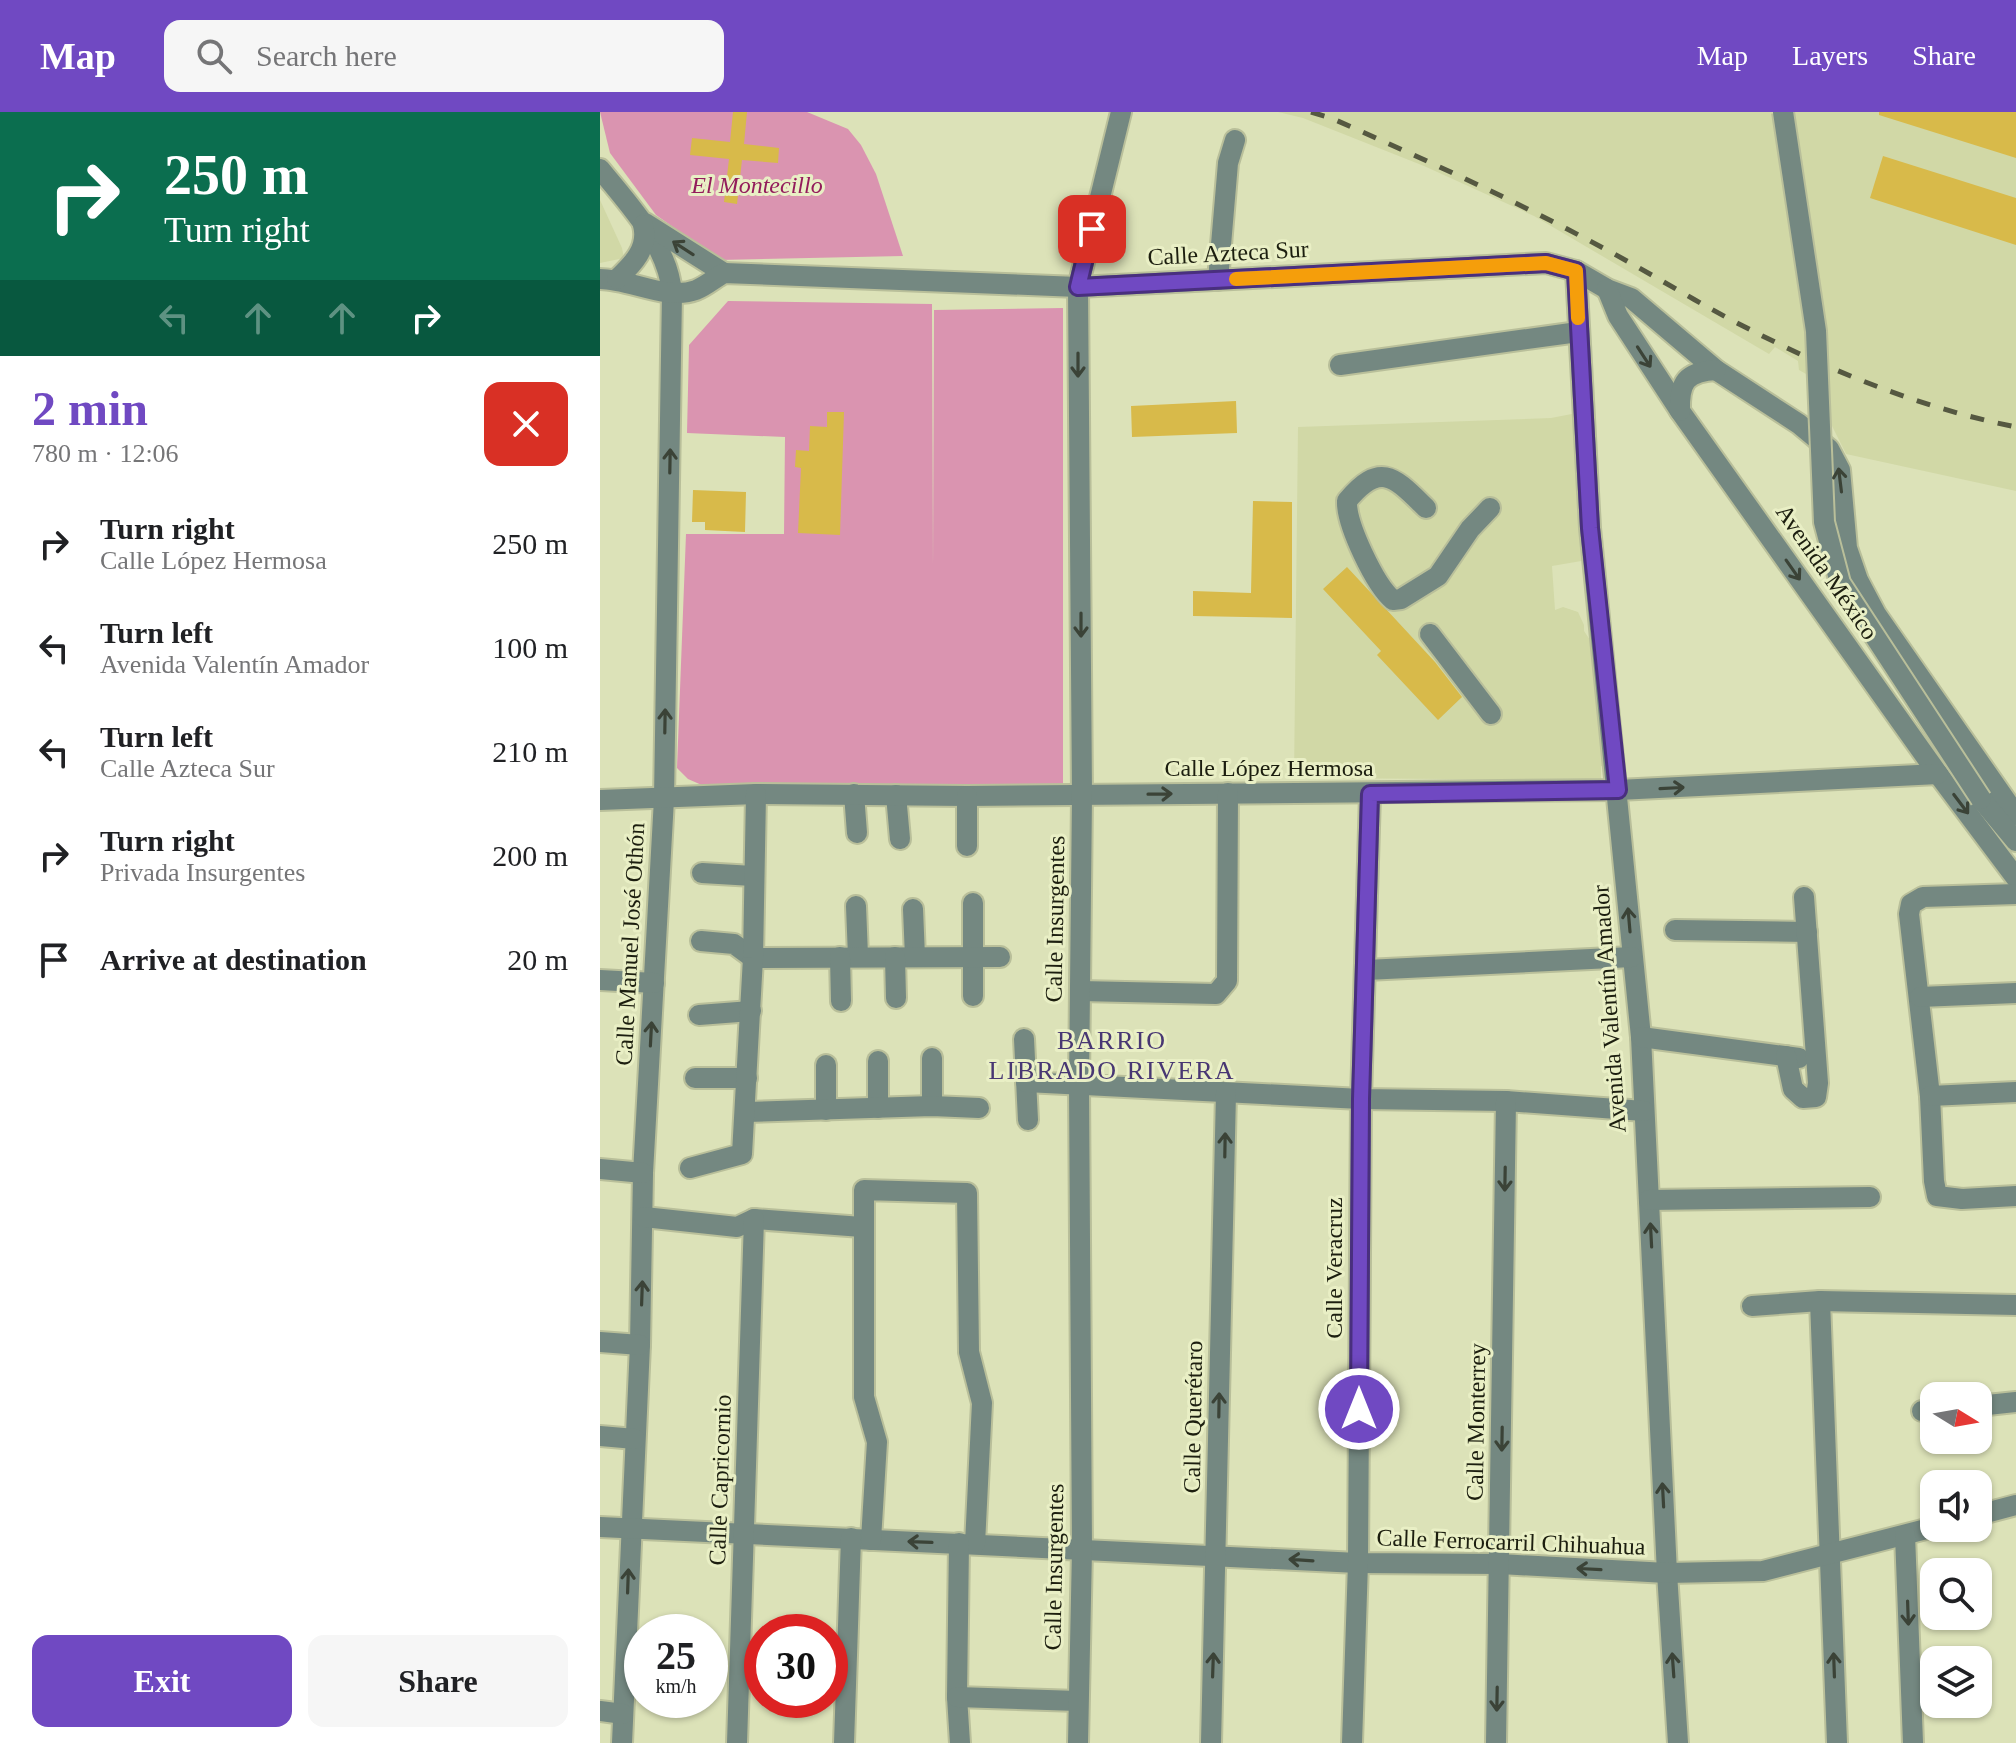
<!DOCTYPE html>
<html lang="en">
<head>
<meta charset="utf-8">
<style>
	body { margin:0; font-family:"Times New Roman",serif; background:#f6f6f6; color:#202124; height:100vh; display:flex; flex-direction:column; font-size:30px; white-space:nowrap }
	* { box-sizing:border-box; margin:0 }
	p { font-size:26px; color:#757577 }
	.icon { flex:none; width:44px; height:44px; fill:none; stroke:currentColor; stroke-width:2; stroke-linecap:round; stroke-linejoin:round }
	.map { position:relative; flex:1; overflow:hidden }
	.details { display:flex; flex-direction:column; background:#fff; width:600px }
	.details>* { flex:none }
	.top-card { background:#0b6e4f; color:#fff; overflow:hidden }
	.needle { width:52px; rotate:101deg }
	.buttons { position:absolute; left:1320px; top:1270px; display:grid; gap:16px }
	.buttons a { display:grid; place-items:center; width:72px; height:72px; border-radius:16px; background:#fff; box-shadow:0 2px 6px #0004; font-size:40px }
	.speed { position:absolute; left:24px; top:1502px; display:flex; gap:16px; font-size:40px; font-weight:700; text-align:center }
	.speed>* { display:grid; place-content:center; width:104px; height:104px; border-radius:50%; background:#fff; box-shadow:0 2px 6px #0004; line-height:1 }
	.speed small { font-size:20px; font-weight:400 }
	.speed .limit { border:12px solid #d22; background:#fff; color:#111 }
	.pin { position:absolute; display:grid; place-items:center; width:68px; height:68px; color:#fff; margin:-34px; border-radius:16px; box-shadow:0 4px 12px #0006 }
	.me { position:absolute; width:88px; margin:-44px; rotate:0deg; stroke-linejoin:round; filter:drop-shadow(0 0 6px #0008) }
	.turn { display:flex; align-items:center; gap:28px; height:168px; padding:0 32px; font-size:36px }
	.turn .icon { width:104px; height:104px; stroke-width:2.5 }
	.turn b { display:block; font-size:56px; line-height:68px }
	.lanes { display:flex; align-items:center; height:76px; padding:0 32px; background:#0003; justify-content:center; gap:40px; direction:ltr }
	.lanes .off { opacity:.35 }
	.round { display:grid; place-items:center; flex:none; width:84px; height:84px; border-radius:16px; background:#f6f6f6 }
	.head { display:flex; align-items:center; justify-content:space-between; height:136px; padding:0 32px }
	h1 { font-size:48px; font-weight:700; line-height:60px; color:#7049c2 }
	.action { display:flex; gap:16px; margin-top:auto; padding:16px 32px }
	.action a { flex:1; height:92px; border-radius:16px; background:#7049c2; color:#fff; font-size:32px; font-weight:700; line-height:92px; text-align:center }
	.action a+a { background:#f6f6f6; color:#202124 }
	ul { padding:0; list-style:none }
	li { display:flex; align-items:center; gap:24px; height:104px; padding:0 32px }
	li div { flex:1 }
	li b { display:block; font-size:30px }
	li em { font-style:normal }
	header { display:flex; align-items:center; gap:48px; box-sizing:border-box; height:112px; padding:0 40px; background:#7049c2; color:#fff }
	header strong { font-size:38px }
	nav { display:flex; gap:44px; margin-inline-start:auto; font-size:28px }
	.search { width:560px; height:72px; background:#f6f6f6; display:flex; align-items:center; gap:20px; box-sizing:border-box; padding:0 28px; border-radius:16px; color:#757577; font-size:30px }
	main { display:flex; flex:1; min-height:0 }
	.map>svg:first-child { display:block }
	.built { fill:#d1d8a6 }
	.green { fill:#da94b0 }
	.building { fill:#d8ba4a }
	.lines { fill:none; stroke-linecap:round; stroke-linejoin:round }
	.minor-casing { stroke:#b9bf9a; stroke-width:24 }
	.minor { stroke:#748881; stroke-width:20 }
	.rail { stroke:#555841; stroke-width:5; stroke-dasharray:14 14; stroke-linecap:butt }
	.minor-bridge-casing { stroke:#b9bf9a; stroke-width:24; stroke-linecap:butt }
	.minor-bridge { stroke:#748881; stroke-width:20 }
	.oneway { stroke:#3b4337 }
	.route-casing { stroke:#492f7e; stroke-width:20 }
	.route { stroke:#7049c2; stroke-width:14 }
	.slow { stroke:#f59e0b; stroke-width:14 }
	.labels { text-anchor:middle; stroke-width:6; stroke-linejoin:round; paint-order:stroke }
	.park-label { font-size:24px; font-style:italic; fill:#931c5b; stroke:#e9efc5 }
	.street-label { font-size:24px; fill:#1c1e0f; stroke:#e9efc5 }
	.neighbourhood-label { font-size:26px; letter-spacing:2px; fill:#483773; stroke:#e9efc5 }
</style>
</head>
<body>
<header>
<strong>Map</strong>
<div class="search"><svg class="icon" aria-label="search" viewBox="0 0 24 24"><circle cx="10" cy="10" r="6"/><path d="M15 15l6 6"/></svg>Search here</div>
<nav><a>Map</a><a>Layers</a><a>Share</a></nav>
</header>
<main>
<section class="details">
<div class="top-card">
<div class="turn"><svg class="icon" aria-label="right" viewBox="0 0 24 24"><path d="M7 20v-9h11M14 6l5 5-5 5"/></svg><div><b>250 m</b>Turn right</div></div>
<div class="lanes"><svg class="icon off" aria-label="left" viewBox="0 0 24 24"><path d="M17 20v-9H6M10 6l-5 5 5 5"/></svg><svg class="icon off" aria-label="ahead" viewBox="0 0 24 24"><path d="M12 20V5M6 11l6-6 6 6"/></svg><svg class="icon off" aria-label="ahead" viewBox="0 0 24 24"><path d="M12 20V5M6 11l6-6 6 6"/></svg><svg class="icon" aria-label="right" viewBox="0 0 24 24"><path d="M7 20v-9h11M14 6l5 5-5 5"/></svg></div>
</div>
<div class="head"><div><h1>2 min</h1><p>780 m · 12:06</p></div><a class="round" style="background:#d93025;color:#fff"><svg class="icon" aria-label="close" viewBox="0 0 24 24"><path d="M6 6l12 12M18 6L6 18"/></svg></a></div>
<ul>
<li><svg class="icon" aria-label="right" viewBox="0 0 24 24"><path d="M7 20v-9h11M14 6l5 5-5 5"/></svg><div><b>Turn right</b><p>Calle López Hermosa</p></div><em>250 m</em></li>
<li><svg class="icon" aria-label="left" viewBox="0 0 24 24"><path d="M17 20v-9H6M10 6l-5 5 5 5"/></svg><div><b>Turn left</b><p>Avenida Valentín Amador</p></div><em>100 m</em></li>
<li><svg class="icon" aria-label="left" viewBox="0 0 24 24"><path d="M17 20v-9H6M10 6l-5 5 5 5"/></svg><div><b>Turn left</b><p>Calle Azteca Sur</p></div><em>210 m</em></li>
<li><svg class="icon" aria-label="right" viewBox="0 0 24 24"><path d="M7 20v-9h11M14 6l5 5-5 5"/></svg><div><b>Turn right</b><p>Privada Insurgentes</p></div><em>200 m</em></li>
<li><svg class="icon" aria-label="arrive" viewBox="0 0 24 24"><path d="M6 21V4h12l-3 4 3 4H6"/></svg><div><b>Arrive at destination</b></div><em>20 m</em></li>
</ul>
<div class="action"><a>Exit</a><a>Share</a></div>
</section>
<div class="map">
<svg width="1416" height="1631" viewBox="0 0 1416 1631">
	<rect width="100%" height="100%" fill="#dce2b8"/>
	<g class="built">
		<polygon points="678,0 1416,0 1416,379 1246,342 1206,262 1199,258 1198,249 1175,235 1169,242 934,104 824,54 703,6"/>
		<polygon points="0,88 22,136 24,146 0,151"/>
		<polygon points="977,301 993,447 952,454 955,498 963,495 978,500 984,513 984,519 992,531 1008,656 1001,654 1001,668 694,666 698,315 951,306"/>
	</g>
	<g class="green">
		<polygon points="0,0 207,0 248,17 261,33 276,62 303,144 120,148 56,103 10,41"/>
		<polygon points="128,189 332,192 333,458 334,198 463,196 463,676 334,677 104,674 88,667 77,656 86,422 184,422 185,325 87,321 89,233"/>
	</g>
	<g class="building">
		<polygon points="133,0 147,0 144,32 179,36 178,51 142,48 137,92 124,90 129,47 90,43 92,26 130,30"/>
		<polygon points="1279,0 1416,0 1416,46 1279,3"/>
		<polygon points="1283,44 1416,86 1416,133 1270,86"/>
		<polygon points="636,289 637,321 532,325 531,294"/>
		<polygon points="227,300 244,300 240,423 198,421 201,356 195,355 196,338 209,339 210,314 227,315"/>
		<polygon points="93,378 146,380 145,420 105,418 105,410 92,410"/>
		<polygon points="653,389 692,390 692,506 593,504 593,479 651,481"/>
		<polygon points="747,455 835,550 862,585 838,608 777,543 781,539 723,477"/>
	</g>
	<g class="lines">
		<g class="minor-casing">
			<g id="minor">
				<path d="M0,57C29,93 68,133 72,181L64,687L43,1061L40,1233L22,1631"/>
				<polyline points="45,111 124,161"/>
				<polyline points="976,159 990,416 1041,925 1067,1461 1078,1631"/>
				<path d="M0,167C30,167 67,189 96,178C106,174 115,166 124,161L478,175L946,151L976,159L1007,177L1031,186L1116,258L1199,312L1229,337L1240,358L1247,436L1258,468L1276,502L1416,703"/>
				<path d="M17,167C33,152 49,136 43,113"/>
				<polyline points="618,168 628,51 635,28"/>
				<polyline points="1007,177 1018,204 1080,299 1338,662 1416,766"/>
				<polyline points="740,253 978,220"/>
				<path d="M1080,299C1079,270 1086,260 1116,258"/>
				<path d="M826,396C795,366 781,348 747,389C746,412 775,473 793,488L801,487L838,464L870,417L890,396"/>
				<polyline points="830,522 891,602"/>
				<polyline points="254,682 257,721"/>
				<polyline points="296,683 300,727"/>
				<polyline points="1381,687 1416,729"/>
				<polyline points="0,688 156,682 367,684 1018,678 1338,662"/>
				<polyline points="367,734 367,684"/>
				<polyline points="102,761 153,764"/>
				<polyline points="1416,782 1323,785 1311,792 1309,802 1330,984 1334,1069 1337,1084 1362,1087 1416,1084"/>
				<polyline points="373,791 373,884"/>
				<polyline points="256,794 258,844"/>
				<polyline points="313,797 315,845"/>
				<polyline points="1075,818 1207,820"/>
				<polyline points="101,829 134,832 153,846 400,845"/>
				<polyline points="240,845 241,889"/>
				<polyline points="295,845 296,886"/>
				<polyline points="766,858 1032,845"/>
				<polyline points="0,868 54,871"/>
				<polyline points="480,879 616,882 627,869 628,681"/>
				<polyline points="1320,885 1416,881"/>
				<polyline points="99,903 151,899"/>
				<polyline points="1041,925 1199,946"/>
				<polyline points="424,927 428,1008"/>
				<polyline points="1186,944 1193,977 1203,986 1216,985 1218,971 1204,785"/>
				<polyline points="226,953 226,998"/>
				<polyline points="95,966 147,966"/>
				<polyline points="426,970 761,987 906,989 1044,999"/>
				<polyline points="1330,984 1416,980"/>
				<polyline points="332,994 332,946"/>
				<polyline points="278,996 278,949"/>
				<polyline points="146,1000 332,994 379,996"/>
				<polyline points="90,1056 142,1042 153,846 156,682"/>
				<polyline points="0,1057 43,1061"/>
				<polyline points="1049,1088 1270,1085"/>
				<polyline points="44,1105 137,1115 154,1107 262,1115"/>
				<polyline points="1220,1189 1237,1631"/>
				<polyline points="1152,1194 1220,1189 1416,1193"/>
				<polyline points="0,1230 40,1233"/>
				<polyline points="1378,1294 1416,1290"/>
				<polyline points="1322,1299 1334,1298"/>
				<polyline points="0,1324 35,1327"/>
				<polyline points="1378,1403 1416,1393"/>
				<polyline points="0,1415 758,1451 900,1452 1067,1461 1163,1459 1334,1415"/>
				<polyline points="1305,1423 1313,1631"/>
				<polyline points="271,1428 277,1330 264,1285 264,1078 367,1081 369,1240 382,1291 375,1432"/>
				<polyline points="359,1431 357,1585 360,1631"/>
				<polyline points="357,1585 478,1589"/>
				<polyline points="0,1599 23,1602"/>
				<polyline points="137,1631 154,1107"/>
				<polyline points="244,1631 251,1426"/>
				<polyline points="478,1631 482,1438 479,972 482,683 478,175 521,0"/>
				<polyline points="611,1631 626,981"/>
				<polyline points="752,1631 758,1451 761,987 770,682"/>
				<polyline points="896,1631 906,989"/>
			</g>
		</g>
		<use href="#minor" class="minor"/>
		<path class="rail" d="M711,0L731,6C824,47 916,89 1005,137C1052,162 1096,190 1143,214C1230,259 1321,296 1416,315"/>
		<g class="minor-bridge-casing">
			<polyline id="minor-bridge" points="1183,0 1216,219 1224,410 1240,471 1381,687"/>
		</g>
		<use href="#minor-bridge" class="minor-bridge"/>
	</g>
	<defs><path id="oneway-shaft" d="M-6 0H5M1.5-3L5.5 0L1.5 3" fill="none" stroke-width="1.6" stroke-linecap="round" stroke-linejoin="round" transform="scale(2)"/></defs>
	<g class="oneway">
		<use href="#oneway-shaft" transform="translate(83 136) rotate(-147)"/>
		<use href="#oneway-shaft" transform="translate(1044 245) rotate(57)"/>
		<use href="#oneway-shaft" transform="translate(478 253) rotate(90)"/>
		<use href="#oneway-shaft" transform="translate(70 349) rotate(-89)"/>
		<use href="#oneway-shaft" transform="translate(1240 368) rotate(-97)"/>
		<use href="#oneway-shaft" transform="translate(1193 458) rotate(55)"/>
		<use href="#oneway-shaft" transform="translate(481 513) rotate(90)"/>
		<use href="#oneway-shaft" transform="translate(65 609) rotate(-89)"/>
		<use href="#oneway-shaft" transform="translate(1072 676) rotate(-3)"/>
		<use href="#oneway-shaft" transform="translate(560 682) rotate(-1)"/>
		<use href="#oneway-shaft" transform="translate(1361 692) rotate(53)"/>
		<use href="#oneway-shaft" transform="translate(1029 808) rotate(-95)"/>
		<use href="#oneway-shaft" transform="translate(51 922) rotate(-87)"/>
		<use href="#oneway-shaft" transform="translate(625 1033) rotate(-89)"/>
		<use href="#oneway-shaft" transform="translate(905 1067) rotate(91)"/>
		<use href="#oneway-shaft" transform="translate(1051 1123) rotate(-93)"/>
		<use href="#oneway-shaft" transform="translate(42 1181) rotate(-88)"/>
		<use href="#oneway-shaft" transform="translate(619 1293) rotate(-89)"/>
		<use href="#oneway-shaft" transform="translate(902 1327) rotate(91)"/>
		<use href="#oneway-shaft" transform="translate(1063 1383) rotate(-93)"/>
		<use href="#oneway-shaft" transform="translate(320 1430) rotate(-178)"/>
		<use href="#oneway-shaft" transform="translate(701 1448) rotate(-176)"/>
		<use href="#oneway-shaft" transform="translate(989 1457) rotate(-177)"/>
		<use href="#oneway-shaft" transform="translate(28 1469) rotate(-88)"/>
		<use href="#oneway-shaft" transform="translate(1308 1501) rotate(88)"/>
		<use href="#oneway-shaft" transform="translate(613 1553) rotate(-88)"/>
		<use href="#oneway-shaft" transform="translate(1073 1553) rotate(-94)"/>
		<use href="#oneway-shaft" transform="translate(1234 1553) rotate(-92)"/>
		<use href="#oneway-shaft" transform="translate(897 1587) rotate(91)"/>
	</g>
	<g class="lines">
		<g class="route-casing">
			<polyline id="route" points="492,117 478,175 946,151 976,159 990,416 1018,678 770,682 761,987 759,1297"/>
		</g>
		<use href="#route" class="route"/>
		<polyline class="slow" points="636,167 946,151 976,159 978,206"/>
	</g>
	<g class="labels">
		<g class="park-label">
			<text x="157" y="81">El Montecillo</text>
		</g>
		<g class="street-label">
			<text transform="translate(628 141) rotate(-3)" y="8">Calle Azteca Sur</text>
			<text transform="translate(1227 460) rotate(55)" y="8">Avenida México</text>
			<text x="669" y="664">Calle López Hermosa</text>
			<text transform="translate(455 807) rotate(-89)" y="8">Calle Insurgentes</text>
			<text transform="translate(30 832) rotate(-87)" y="8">Calle Manuel José Othón</text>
			<text transform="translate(1009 897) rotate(-94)" y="8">Avenida Valentín Amador</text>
			<text transform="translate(734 1156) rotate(-90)" y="8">Calle Veracruz</text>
			<text transform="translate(593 1305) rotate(-89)" y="8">Calle Querétaro</text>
			<text transform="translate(876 1310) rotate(-89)" y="8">Calle Monterrey</text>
			<text transform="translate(120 1368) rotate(-88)" y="8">Calle Capricornio</text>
			<text transform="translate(911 1430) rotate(2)" y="8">Calle Ferrocarril Chihuahua</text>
			<text transform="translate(454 1455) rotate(-89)" y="8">Calle Insurgentes</text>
		</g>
		<g class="neighbourhood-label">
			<text x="512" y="937">BARRIO<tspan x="512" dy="30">LIBRADO RIVERA</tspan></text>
		</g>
	</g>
</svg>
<div class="buttons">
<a><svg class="needle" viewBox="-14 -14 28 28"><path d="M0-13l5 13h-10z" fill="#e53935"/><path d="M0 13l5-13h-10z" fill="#757577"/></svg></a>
<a><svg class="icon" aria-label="sound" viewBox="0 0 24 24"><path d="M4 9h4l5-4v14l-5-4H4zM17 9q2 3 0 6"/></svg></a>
<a><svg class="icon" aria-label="search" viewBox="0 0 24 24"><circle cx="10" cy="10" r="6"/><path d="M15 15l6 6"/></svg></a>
<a><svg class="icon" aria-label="layers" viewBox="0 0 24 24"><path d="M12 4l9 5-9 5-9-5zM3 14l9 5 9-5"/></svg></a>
</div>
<div class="speed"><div>25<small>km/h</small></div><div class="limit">30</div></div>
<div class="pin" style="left:492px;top:117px;background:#d93025"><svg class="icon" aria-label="arrive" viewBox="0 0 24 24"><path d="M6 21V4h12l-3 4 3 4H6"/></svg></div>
<svg class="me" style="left:759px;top:1297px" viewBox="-20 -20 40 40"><circle r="17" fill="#7049c2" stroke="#fff" stroke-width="3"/><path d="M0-11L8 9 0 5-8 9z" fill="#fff"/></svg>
</div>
</main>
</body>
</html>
